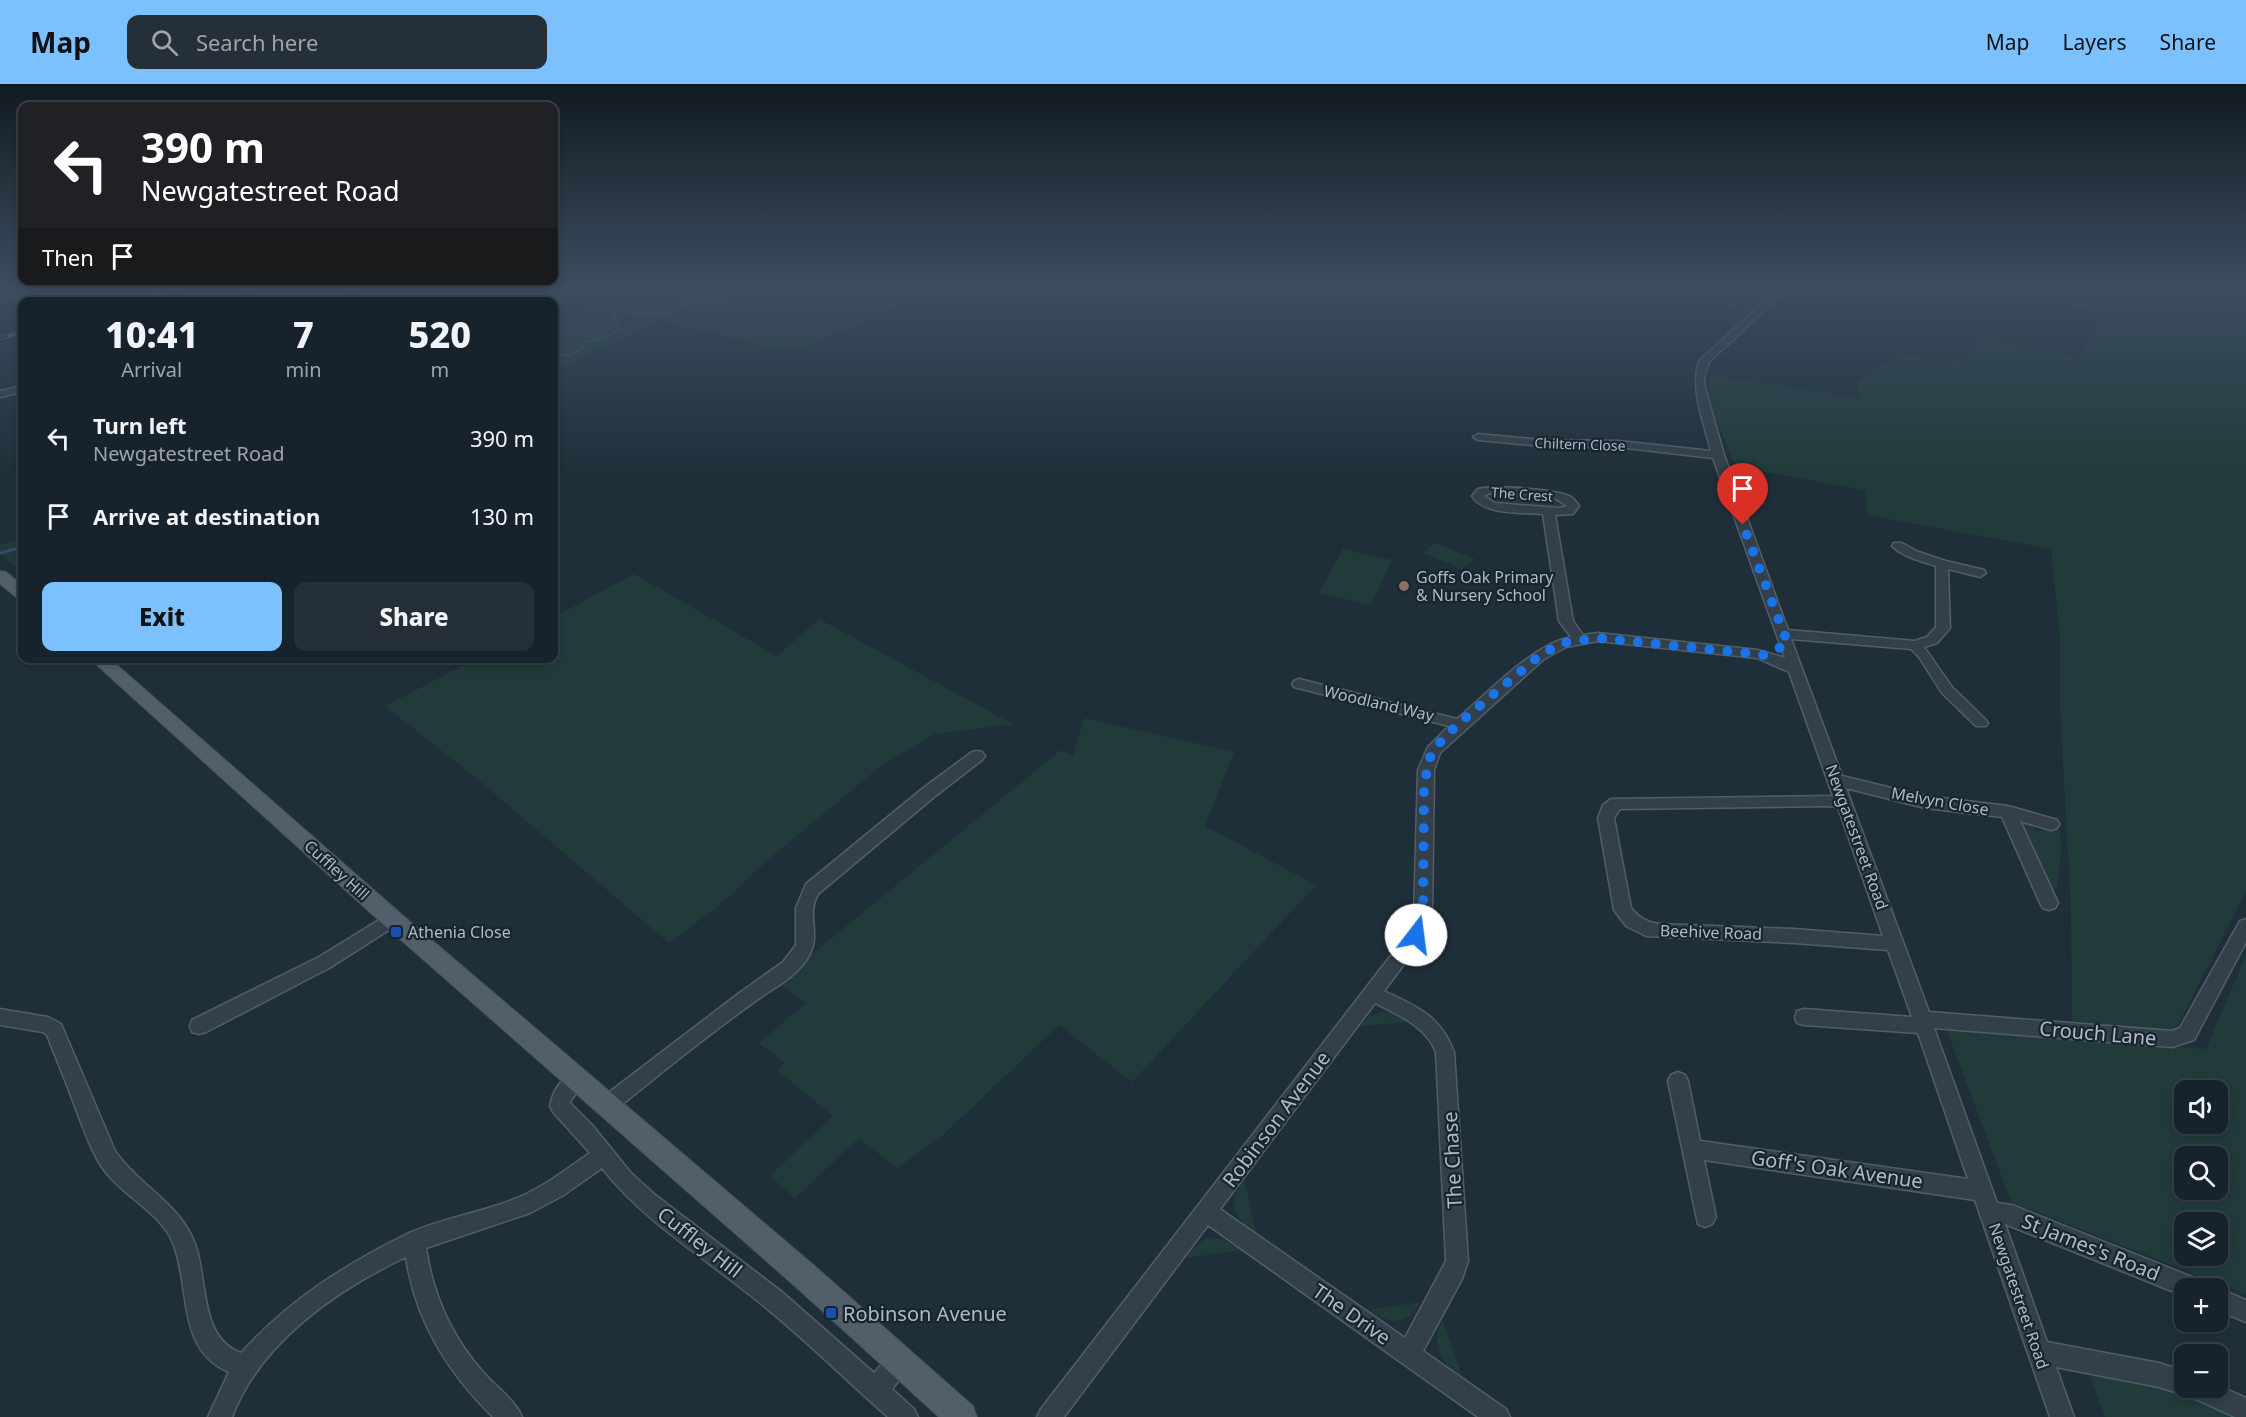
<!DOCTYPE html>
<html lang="en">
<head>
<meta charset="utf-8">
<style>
  body { margin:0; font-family:"Noto Sans",sans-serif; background:#242f38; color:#f1f3f6; height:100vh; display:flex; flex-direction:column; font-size:22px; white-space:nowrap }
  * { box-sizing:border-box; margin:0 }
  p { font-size:20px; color:#9ea4a9 }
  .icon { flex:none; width:33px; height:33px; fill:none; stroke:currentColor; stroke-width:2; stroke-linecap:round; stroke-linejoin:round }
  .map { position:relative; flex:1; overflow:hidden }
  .side { position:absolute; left:18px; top:213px; width:540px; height:366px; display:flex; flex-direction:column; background:#17232c; border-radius:12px; box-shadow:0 3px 9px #0003,0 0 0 2px #364048 }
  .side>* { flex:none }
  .top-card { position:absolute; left:18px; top:18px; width:540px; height:183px; border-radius:12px; box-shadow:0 3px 9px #0003,0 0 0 2px #364048; background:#202124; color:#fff; overflow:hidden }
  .fabs { position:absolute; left:2174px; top:996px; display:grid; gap:12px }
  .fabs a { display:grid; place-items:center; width:54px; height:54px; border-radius:12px; background:#17232c; box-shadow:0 3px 9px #0003,0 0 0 2px #364048; font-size:30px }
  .pin { position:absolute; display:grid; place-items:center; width:51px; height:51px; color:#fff; margin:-62px -26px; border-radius:50% 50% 50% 0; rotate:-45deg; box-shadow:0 0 6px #0007 }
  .pin .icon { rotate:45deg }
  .me { position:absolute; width:66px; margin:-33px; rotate:15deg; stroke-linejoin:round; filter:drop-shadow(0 0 4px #0008) }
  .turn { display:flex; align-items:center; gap:21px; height:126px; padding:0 24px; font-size:27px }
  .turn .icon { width:78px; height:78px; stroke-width:2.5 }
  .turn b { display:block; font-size:42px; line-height:51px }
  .then { display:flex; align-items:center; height:57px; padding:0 24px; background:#0003; gap:12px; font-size:22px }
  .eta { display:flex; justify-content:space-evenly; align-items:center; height:102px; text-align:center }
  .eta b { font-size:36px; font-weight:800; line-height:42px }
  .action { display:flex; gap:12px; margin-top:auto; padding:12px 24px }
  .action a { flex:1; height:69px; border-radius:12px; background:#7bc1fe; color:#111; font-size:24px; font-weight:800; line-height:69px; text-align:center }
  .action a+a { background:#242f38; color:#f1f3f6 }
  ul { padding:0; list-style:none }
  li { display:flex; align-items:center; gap:18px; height:78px; padding:0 24px }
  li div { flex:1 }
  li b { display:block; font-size:22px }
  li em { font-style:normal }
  header { display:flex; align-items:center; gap:36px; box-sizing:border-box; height:84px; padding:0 30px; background:#7bc1fe; color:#111 }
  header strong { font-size:28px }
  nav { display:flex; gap:33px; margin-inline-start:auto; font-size:21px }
  .search { width:420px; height:54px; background:#242f38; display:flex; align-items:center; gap:15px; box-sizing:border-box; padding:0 21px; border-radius:12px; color:#9ea4a9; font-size:22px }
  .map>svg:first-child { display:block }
  .green { fill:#213b3a; fill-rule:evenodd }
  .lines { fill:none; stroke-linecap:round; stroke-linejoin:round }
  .stream-far1 { stroke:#324d63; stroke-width:2 }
  .stream { stroke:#324d63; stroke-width:3 }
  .minor-casing { stroke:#515e68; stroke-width:3 }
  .major-casing { stroke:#404c57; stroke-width:2 }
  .minor { fill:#33404a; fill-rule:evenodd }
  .major { fill:#515f6a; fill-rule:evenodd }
  .rail-casing { stroke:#556571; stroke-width:4 }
  .rail { stroke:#19252e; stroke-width:2; stroke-dasharray:8; stroke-linecap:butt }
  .route { stroke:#1a73e8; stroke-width:10; stroke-dasharray:0 18 }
  .education-dot { fill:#8d6e63; stroke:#19252e; stroke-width:2 }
  .transit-dot { fill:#1a4fb4; stroke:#19252e; stroke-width:2 }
  .labels { text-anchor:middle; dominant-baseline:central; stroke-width:4.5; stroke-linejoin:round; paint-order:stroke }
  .far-street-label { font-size:14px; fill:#aebbc7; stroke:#19252e }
  .poi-label { font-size:16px; fill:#aebbc7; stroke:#19252e; text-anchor:start }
  .street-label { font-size:16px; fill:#aebbc7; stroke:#19252e }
  .near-street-label { font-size:20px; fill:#aebbc7; stroke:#19252e }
  .near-poi-label { font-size:20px; fill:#aebbc7; stroke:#19252e; text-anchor:start }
</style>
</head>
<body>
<header>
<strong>Map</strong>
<div class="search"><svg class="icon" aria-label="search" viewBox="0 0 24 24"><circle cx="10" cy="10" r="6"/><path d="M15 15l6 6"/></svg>Search here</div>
<nav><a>Map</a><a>Layers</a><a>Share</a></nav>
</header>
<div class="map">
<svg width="2246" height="1333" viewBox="0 0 2246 1333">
  <rect width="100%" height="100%" fill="#1f2f3a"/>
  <path class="green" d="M120,203h54l-54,14h-33z
    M216,203h51l-52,14h-53z
    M645,203h297l-149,65 -132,-31 -107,50v-46z
    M1400,203h60l-22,16z
    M1658,203h103l-25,21z
    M2003,203h243v604l-71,140 -103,-10 -1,-113 -11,-201v-70l-9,-88 -184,-34 -2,-25 -129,-23c-10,-25 -31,-66 -26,-92l149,23 -2,-16 42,-28 68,8 13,-26 98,22 28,-44z
    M1492,408l65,7 9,8 -4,2 -69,-5 -10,-6 1,-4z
    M22,455v33l-22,-18v-9z
    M1435,459l40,16 -12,10 -40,-16z
    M1343,465l49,11 -21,45 -52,-12z
    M634,490l143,82 42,-37 194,105 -78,10 -54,32 -111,92 -47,44 -54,41 -194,-166 -90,-71 91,-47 78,-1v-41z
    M1084,634l150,34 -29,74 111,59 -184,197 -73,-57 -118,112 -44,31 -38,-30 -64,60 -25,-22 63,-60 -56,-46 8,-7 -26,-20 47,-40 -28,-21 283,-232 12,6z
    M2016,735l18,5 1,5 6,2v-5l19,4 1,21 -4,37 -7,-2z
    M2246,871v339l-235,-92 -65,-174 260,21zM2184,1006h33v34h-33zM2184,1072h33v34h-33zM2184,1138h33v34h-33z
    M1383,928l13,2 12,8 -48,4 10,-10z
    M1244,1095l12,53c-25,-15 -29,-30 -12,-53z
    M1206,1154l17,1 18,11 -55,8 5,-8z
    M1420,1218c-12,25 -31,22 -51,8z
    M1443,1236l19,56c-22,-13 -32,-34 -19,-56z
    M2089,1288l83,14 74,31h-141z"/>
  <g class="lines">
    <path class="stream-far1" d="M1471,203l6,5
      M554,270l14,2 14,-7v-6l29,-8 7,-5 1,-6 -5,-10 4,-3 39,4 17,-2 9,-8 33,-5 17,-9 -9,-4"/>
    <path class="stream" d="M0,469l22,-6"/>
    <defs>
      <path id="minor" d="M27,203h11l-38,17v-6z
        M343,203h12l-40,15h-15z
        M1780,203h9l-80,75 -5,15 1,11 19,67 64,175 127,11 12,-4 9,-10v-61c-15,-5 -33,-9 -44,-20l2,-3h8l14,8 30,10 38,9 2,3 -6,4 -32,-8 2,59 -13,15 -13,4 28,40 34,33 2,3 -2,3h-10l-34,-33 -23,-36 -8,-8 -120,-10 51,137 83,20 83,10 49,14 2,4 -2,4 -6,2 -31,-9 38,82 -3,5 -6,2 -6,-2 -3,-5 -38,-86 -77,-9 -79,-20 83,224 243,19 8,-3 60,-107 6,-2v23l-52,98 -22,7 -238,-19 63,175 15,2 180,72 8,3 3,8h-19v8l-179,-72 42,118 112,21 25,8v17h33v-3l29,13v19h-11l-46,-21 -2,-3 -3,2 -25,-8 -103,-20 18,50h-24l-75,-217 -271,-40 12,57 -4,7 -7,3 -7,-3 -30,-143 3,-6 7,-3 7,3 3,6 12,60 268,38 -50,-146 -114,-8 -7,-2 -2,-6 2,-6 7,-2 108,8 -24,-67 -94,-7 -148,-7 -20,-10 -12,-16 -16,-92 5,-13 8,-6 222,-3 -44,-124 -32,-14 -159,-17 -32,6 -22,12 -104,94 -6,17 -2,147 -10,23 -38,51c33,16 56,24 70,61l14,209 -6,18 -39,72 83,58 4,8h-32l-270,-192 -144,192h-27l4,-8 368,-477 5,-15 4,-147 10,-23 21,-21 -155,-39 -2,-3 2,-3 5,-2 158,40c30,-25 76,-75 114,-82l-12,-16 -16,-107c-22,-2 -58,2 -71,-18l6,-7c16,-4 76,0 91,7 5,2 7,6 10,10l-6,8 -18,1 18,106 10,14 15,-2 160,17 27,8 -72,-200 -95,-11 -76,-1 -64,-6 -5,-3 5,-3 64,6 76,1 93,10c-7,-29 -21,-60 -12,-90zM1490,409l66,6 11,7 -7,2 -65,-5 -11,-7zM1825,722l13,1 45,129 -89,-7 -134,-5c-13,-2 -21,-6 -29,-16l-17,-90 6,-9zM1375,919c23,12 51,23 61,49l10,209 -41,77 -185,-129z
        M22,302v6l-22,5v-6z
        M977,667l5,1 3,4 -3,4 -48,37 -116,97c-13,23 5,40 -11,65 -14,21 -38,31 -57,46 -47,34 -92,70 -137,107l-7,3 -7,-3 -3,-6 3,-6 139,-106 45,-32 13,-17v-37l10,-24 116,-95 50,-37z
        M392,828l6,2 3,5 -3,5 -67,43 -125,65 -7,2 -7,-2 -2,-6 2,-6 127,-63z
        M0,925l48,8 13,7 54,127c24,35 65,52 80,93 13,35 4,94 46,109 47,-52 103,-88 166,-119 33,-15 71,-21 105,-34 28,-10 53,-30 78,-47l-37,-41 -3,-6c3,-16 12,-29 28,-35l7,3 3,6c-4,9 -16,14 -18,23l22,22 39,48 23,21 128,98 92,81 17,-19 8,-4 8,4 4,8 -4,8 -15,19 22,20 4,8h-30c-41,-36 -80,-75 -123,-110 -54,-45 -119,-83 -163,-139l-40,28 -32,17 -104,35c7,47 25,88 57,124 12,14 32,28 39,45h-29c-45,-44 -78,-97 -87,-160 -70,33 -146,86 -174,160h-24l21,-45c-53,-22 -38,-85 -56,-129 -12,-30 -50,-47 -69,-73 -12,-17 -19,-38 -27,-58 -9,-26 -20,-51 -30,-77l-4,-3 -43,-7z
        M2216,1204h1l29,12v22l-29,-12z"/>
      <path id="major" d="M0,487l6,1 16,13v13l-6,-1 -16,-13z
        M89,574h20l291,255 417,355 156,138 4,11h-38l-142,-129 -413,-363z"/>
    </defs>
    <use href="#minor" class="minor-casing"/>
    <use href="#major" class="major-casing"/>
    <use href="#minor" class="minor"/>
    <use href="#major" class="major"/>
    <defs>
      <path id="rail" d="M130,218l52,-15
        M0,254l22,-6"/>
    </defs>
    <use href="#rail" class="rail-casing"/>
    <use href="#rail" class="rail"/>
  </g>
  <linearGradient id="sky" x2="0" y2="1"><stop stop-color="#111a20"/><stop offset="0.52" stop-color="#3c4d60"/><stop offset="1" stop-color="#3c4d60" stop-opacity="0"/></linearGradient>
  <rect width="2246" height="389" fill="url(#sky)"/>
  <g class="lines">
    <path class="route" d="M1416,851l7,-18 1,-130 5,-28 12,-18 17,-17 81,-68 23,-13 36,-5 166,17 24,-11 -45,-119"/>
  </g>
  <circle class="education-dot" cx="1404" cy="502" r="6"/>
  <g class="transit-dot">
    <rect x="390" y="842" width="12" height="12" rx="3"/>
    <rect x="825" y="1223" width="12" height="12" rx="3"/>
  </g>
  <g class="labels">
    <g class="far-street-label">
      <text transform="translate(1580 360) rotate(2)">Chiltern Close</text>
      <text transform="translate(1522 410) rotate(4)">The Crest</text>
    </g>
    <g class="poi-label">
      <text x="1416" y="493">Goffs Oak Primary<tspan x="1416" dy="18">&amp; Nursery School</tspan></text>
      <text x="408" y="848">Athenia Close</text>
    </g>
    <g class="street-label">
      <text transform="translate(1379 619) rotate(13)">Woodland Way</text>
      <text transform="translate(1940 717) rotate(10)">Melvyn Close</text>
      <text transform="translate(1857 753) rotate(70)">Newgatestreet Road</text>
      <text transform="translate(337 786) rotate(42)">Cuffley Hill</text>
      <text transform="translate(1711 848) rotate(2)">Beehive Road</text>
      <text transform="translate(2019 1212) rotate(71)">Newgatestreet Road</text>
    </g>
    <g class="near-street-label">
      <text transform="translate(2098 949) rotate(5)">Crouch Lane</text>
      <text transform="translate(1276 1035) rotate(-53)">Robinson Avenue</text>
      <text transform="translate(1452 1076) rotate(-93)">The Chase</text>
      <text transform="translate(1837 1085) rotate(8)">Goff's Oak Avenue</text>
      <text transform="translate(700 1158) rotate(38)">Cuffley Hill</text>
      <text transform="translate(2091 1163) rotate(22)">St James's Road</text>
      <text transform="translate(1352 1230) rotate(35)">The Drive</text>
    </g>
    <g class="near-poi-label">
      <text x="843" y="1229">Robinson Avenue</text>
    </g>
  </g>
</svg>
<div class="fabs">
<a><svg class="icon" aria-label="sound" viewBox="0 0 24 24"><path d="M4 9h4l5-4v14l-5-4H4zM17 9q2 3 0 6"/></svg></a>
<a><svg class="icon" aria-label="search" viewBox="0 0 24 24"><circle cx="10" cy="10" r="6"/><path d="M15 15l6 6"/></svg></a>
<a><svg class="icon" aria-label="layers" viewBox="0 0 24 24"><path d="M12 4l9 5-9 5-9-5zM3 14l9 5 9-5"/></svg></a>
<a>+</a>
<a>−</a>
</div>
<div class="pin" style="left:1743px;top:441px;background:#d93025"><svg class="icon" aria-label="arrive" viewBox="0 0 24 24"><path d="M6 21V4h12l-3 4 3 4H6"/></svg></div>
<svg class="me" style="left:1416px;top:851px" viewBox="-20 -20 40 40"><circle r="19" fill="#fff"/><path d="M0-13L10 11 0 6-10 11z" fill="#1a73e8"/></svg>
<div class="top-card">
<div class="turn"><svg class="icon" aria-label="left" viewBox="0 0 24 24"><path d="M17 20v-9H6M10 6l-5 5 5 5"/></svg><div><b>390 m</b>Newgatestreet Road</div></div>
<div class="then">Then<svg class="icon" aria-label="arrive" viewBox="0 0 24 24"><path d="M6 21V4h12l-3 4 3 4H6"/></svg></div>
</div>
<section class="side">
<div class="eta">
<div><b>10:41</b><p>Arrival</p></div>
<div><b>7</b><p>min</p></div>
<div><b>520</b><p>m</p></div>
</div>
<ul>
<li><svg class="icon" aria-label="left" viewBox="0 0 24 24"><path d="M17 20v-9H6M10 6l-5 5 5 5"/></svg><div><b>Turn left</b><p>Newgatestreet Road</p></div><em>390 m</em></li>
<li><svg class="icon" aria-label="arrive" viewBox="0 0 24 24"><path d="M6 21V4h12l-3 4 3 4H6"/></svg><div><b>Arrive at destination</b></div><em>130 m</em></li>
</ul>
<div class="action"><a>Exit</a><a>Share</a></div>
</section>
</div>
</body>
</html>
